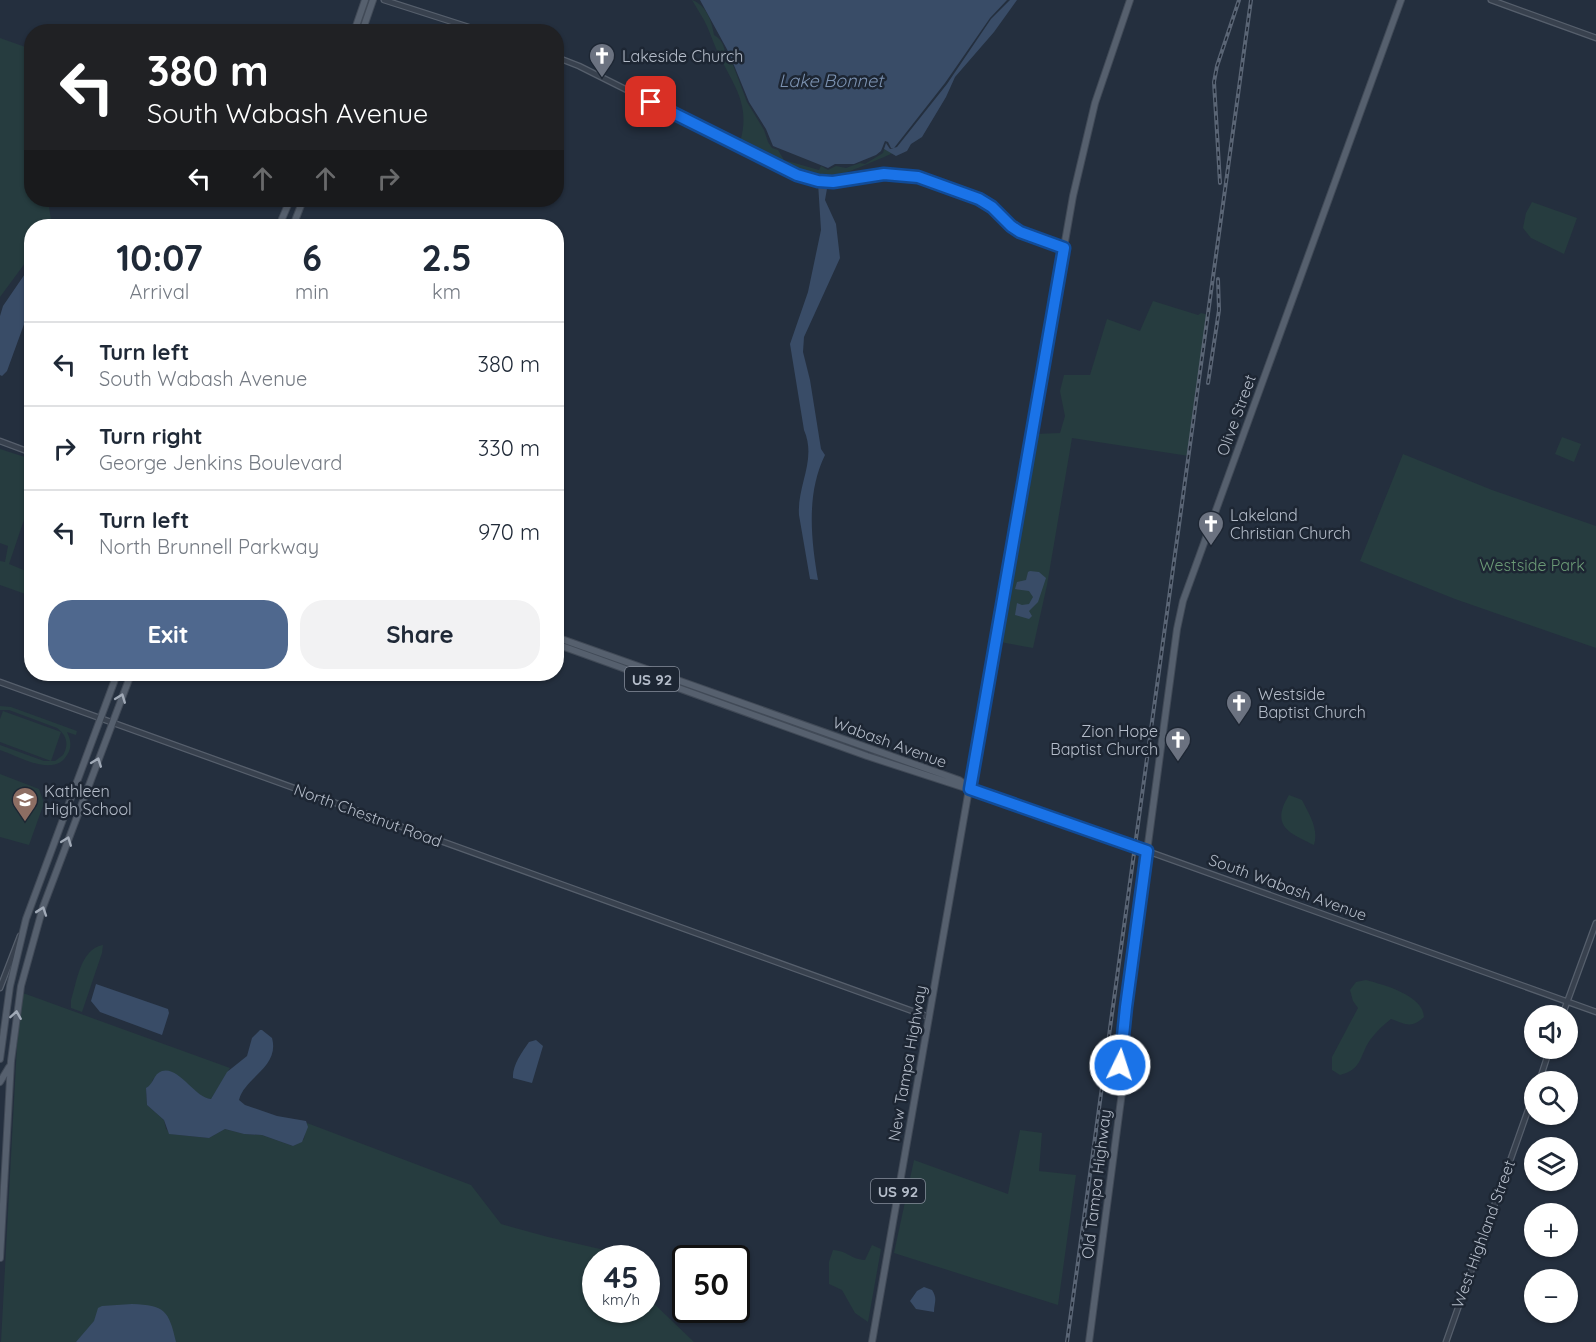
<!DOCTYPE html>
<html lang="en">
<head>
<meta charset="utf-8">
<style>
  body { margin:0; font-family:Quicksand,sans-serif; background:#f2f2f3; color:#1f2937; height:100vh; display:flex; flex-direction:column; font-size:22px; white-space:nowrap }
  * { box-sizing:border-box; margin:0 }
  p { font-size:20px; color:#747a83 }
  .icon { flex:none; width:33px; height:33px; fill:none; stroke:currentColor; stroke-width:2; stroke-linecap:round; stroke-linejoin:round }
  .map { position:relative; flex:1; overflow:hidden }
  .panel { position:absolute; left:24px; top:219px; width:540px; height:462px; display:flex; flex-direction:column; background:#fff; border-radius:24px; box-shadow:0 2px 4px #0004 }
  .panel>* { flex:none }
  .guide { position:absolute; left:24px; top:24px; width:540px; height:183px; border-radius:24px; box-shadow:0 2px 4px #0004; background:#202124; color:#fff; overflow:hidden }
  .tools { position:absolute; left:1524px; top:1005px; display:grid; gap:12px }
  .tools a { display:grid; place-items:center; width:54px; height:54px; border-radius:50%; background:#fff; box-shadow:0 2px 4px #0004; font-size:30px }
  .speed { position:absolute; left:582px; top:1245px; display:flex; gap:12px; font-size:30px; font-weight:700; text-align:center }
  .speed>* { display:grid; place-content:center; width:78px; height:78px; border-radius:50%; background:#fff; box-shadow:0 2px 4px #0004; line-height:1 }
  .speed small { font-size:15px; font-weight:400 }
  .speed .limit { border:3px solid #111; border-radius:9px; background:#fff; color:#111 }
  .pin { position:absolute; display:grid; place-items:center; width:51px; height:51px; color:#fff; margin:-26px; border-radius:12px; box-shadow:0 3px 9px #0006 }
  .me { position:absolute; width:66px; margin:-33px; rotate:4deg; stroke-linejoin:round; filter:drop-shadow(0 0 4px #0008) }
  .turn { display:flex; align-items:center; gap:21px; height:126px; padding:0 24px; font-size:27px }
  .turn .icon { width:78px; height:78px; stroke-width:2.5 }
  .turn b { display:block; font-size:42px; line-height:51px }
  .lanes { display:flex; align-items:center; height:57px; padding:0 24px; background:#0003; justify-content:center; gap:30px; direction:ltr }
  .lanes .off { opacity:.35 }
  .eta { display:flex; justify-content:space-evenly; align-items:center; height:102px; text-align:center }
  .eta b { font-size:36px; font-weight:700; line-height:42px }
  .action { display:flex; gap:12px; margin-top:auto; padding:12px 24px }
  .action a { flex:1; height:69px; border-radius:24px; background:#4f688e; color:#fff; font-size:24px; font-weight:700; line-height:69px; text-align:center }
  .action a+a { background:#f2f2f3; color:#1f2937 }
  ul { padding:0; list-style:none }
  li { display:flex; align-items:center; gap:18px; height:84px; padding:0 24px; border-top:2px solid #e0e1e3 }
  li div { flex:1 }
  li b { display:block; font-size:22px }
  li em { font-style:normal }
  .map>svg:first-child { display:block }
  .green { fill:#263c3f }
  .water { fill:#394c67 }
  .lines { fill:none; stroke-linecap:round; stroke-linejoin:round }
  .minor-casing { stroke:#565f6c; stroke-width:7 }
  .major-casing { stroke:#414a57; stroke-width:8 }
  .minor { stroke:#38414e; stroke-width:4.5 }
  .major { stroke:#56606e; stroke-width:6 }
  .rail-casing { stroke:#5a6575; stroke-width:4 }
  .rail { stroke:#1d2633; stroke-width:1.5; stroke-dasharray:4.5; stroke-linecap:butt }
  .oneway { stroke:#a1aab7 }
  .route-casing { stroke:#114b97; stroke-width:15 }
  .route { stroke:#1a73e8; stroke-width:10 }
  .labels { text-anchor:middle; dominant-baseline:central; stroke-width:5; stroke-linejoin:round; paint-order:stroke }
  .shield { fill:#1d2633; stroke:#878f9c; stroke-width:1.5 }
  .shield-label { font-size:15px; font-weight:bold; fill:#b4bcc9 }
  .poi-label { font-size:16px; fill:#b4bcc9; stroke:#1d2633; text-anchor:start }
  .street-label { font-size:16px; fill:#b4bcc9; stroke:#1d2633 }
  .park-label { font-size:16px; fill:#6b9a76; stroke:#1d2633 }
  .water-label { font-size:18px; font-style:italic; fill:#7c92b1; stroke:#1d2633 }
</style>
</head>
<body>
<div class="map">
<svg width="1596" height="1342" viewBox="0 0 1596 1342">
  <rect width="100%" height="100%" fill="#242f3e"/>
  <path class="green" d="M692,0c14,5 20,21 22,35 9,5 11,13 12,24l7,6 14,37 17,28 4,12 4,6 6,2 6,10 35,10 2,-4 7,4 8,-4 10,2 14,-5 5,1 18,-11 1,-4 9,4c-11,5 -57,25 -66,25 -27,-1 -63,-25 -87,-36 11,-37 -6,-56 -21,-87 -6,-12 -9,-24 -15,-35 -4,-7 -8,-13 -12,-20z
    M0,38l31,11 1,151h10l7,7 3,19h-20l-1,29 -31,42z
    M1532,202l45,16 -13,36 -33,-16 -8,-10 3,-15z
    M1153,301l45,14 3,-2 8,2 -20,141 -117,-18 -25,147 -14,63 -33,-6 16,-105 19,-103 25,-1 5,-17 -5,-25 4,-16h26l17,-56 33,12z
    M1562,437l19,7 -7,18 -19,-8z
    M0,449l31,10v40l-22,65 22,9v23l-31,-11v-24l5,1 3,-16 -8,-3z
    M1403,454l89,36 104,36v122l-141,-49 -95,-38z
    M0,706l11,1 66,24 -1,4 -9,-3c4,8 5,16 0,23 -13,23 -49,1 -67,-5v-5l44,16h11l8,-6c6,-10 4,-20 -6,-27l-48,-18h-9z
    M3,711l58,21 -10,29 -51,-19v-23z
    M0,774l39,15 5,14 -15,42 -29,-8z
    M1289,795l13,5c7,14 17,29 12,45 -25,-12 -44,-19 -25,-50z
    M103,945l-1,8 -20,59 -11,-4v-8c6,-18 9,-51 32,-55z
    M1366,980c18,5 57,15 58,37 -13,12 -18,7 -33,2 -8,6 -15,13 -21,21 -11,16 -7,29 -30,35l-8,-5v-13l26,-49 -5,-7 -3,-11 6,-8z
    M23,993l207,75 -19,31 -7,-1 -33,-26 -18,7 -2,6 -5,3 1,17 17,15 2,9 5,5 38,4 16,-9 19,5 18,1 31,11 11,-7 3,-16 164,62 30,39 47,13 65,15 5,6h-22v52h50l1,-13 47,45h-693l17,-315z
    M1020,1130l22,3 -3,38 37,4 -18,130 -164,-52 20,-93 94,34z
    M872,1245l9,4 -13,73 -13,-9 -13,-23 -13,-6v-22l4,-12c15,1 17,9 32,10z"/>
  <path class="water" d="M700,0h307l-17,18 -45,65 -51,65h-3l-3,-6 -3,-1 -4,10 -5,4 -22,9h-19l-7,4 -55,-22 -7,-17 -17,-27 -20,-49z
    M1010,0h7l-23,32 -39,45 -9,20 -24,40 -11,7 -4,7 -11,5 -12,-7 2,-6 4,6 7,-2 50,-63 44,-65z
    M818,183h10l-3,17 11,24 4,34 -36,79 -1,15 7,28 11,69 4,6c-19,39 -14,84 -7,125l-8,-1 -11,-64c-2,-30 18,-55 5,-85l-14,-86 18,-52 13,-62z
    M31,265v40l-24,66 -5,5 -2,-1v-59l3,-10z
    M1030,571l9,1 7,6 -8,24 -9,9 3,5 -3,3 -14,-4 2,-12 5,2 7,-1 4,-7 -4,-6 -14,-2 2,-7 9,-2 2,-8z
    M96,984l72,25 1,4 -7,22 -62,-23 -9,-11z
    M260,1030h2l10,8c8,29 -27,39 -33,62l6,5 32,11 29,5 2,6 -6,15 -9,4 -31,-11 -18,-1 -19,-5 -16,9 -40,-4 -5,-14 -17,-15 -1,-17c8,-4 7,-14 16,-17 17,-5 33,27 49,28l16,-27 20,-16 5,-18z
    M536,1040l7,6 -11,37 -19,-5c-1,-12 9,-26 16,-36z
    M924,1287l8,3c6,9 2,13 2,22l-18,-3 -6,-8 7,-10z
    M132,1304c33,1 37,7 44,38h-100l18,-21 4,-13 4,-2z"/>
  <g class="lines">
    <defs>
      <path id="minor" d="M384,0l100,32
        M1491,0l105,38
        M556,57l23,9 218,109 21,6 15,1 51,-8 34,3 61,22 12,8 20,19 9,6 44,16
        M0,441l32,12
        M0,682l929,335
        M1147,851l449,161
        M0,988l20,-52
        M1562,1016l34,-93
        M1539,1082l11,-34
        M1446,1342l88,-249"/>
      <path id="major" d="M354,32l11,-32
        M362,32l11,-32
        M279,226l11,-26
        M293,226l10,-26
        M556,637l403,143 8,6
        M556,644l311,112 160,52 120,43
        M0,1059l10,-73 16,-67 91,-245
        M0,1082l9,-15
        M0,1258l11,-197 10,-75 22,-79 88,-233
        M872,1342l201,-1146 22,-93 35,-103
        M1089,1342l33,-250 -2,-37 6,-48 51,-378 6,-28 218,-601"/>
    </defs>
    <use href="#minor" class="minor-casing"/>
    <use href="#major" class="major-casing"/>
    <use href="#minor" class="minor"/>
    <use href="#major" class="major"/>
    <defs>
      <path id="rail" d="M1220,183l-6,-101 3,-16 22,-66
        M1208,383l11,-73 -1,-31
        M1067,1342l184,-1342"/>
    </defs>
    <use href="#rail" class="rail-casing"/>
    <use href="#rail" class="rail"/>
  </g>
  <defs><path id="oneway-chevron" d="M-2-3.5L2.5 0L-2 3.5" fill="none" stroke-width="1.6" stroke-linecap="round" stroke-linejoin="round" transform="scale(1.5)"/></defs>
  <g class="oneway">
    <use href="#oneway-chevron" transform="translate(121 698) rotate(-69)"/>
    <use href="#oneway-chevron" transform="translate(97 762) rotate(-69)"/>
    <use href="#oneway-chevron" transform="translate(67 841) rotate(-69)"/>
    <use href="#oneway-chevron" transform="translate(42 911) rotate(-71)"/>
    <use href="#oneway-chevron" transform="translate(16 1015) rotate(-81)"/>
  </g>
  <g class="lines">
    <defs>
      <path id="route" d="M651,102l146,73 21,6 15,1 51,-8 34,3 61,22 13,8 19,19 9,6 44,16 -94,541 177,62 -21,156 -6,58"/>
    </defs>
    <use href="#route" class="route-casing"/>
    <use href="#route" class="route"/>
  </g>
  <defs>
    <symbol id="church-pin" viewBox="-11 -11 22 30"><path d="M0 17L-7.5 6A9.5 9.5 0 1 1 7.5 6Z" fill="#6b7280" stroke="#1d2633"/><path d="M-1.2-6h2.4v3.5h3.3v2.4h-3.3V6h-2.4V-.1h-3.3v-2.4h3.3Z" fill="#fff"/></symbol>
    <symbol id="school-pin" viewBox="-11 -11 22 30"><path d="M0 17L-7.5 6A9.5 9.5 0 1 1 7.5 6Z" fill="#8d6e63" stroke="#1d2633"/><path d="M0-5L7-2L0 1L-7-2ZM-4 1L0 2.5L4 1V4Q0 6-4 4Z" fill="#fff"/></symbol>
  </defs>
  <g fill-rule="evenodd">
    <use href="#church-pin" x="587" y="41" width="30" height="40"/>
    <use href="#church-pin" x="1196" y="509" width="30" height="40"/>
    <use href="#church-pin" x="1224" y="688" width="30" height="40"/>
    <use href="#church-pin" x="1163" y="725" width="30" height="40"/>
    <use href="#school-pin" x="10" y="785" width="30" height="40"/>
  </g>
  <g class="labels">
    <g class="shield">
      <rect x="625" y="667" width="54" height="24" rx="4.5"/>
      <rect x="871" y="1179" width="54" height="24" rx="4.5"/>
    </g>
    <g class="shield-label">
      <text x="652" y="679">US 92</text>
      <text x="898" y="1191">US 92</text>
    </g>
    <g class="poi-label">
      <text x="622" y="56">Lakeside Church</text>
      <text x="1230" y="515">Lakeland<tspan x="1230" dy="18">Christian Church</tspan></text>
      <text x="1258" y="694">Westside<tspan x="1258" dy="18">Baptist Church</tspan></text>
      <text x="1158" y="731" text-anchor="end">Zion Hope<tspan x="1158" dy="18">Baptist Church</tspan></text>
      <text x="44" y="791">Kathleen<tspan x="44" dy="18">High School</tspan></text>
    </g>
    <g class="street-label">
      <text transform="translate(1236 415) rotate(-70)">Olive Street</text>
      <text transform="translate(890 742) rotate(20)">Wabash Avenue</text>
      <text transform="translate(368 815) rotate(20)">North Chestnut Road</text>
      <text transform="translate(1288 887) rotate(20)">South Wabash Avenue</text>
      <text transform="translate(907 1063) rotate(-80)">New Tampa Highway</text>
      <text transform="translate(1096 1184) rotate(-83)">Old Tampa Highway</text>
      <text transform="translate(1483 1234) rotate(-70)">West Highland Street</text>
    </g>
    <g class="park-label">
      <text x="1532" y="565">Westside Park</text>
    </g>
    <g class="water-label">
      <text x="831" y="80">Lake Bonnet</text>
    </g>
  </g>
</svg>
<div class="tools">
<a><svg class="icon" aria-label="sound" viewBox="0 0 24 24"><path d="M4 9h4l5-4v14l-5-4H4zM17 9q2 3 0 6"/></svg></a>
<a><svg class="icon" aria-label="search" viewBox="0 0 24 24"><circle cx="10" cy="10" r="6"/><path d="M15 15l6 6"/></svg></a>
<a><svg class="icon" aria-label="layers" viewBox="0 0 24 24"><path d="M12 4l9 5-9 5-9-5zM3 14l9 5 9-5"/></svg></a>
<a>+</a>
<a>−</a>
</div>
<div class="speed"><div>45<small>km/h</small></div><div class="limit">50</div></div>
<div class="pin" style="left:651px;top:102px;background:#d93025"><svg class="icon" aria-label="arrive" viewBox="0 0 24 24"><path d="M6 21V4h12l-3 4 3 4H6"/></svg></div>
<svg class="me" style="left:1120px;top:1065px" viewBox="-20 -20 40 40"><circle r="17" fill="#1a73e8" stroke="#fff" stroke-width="3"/><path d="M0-11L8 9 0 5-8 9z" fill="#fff"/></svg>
<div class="guide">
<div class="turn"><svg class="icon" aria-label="left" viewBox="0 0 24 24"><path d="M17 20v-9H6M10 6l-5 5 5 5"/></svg><div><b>380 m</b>South Wabash Avenue</div></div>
<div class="lanes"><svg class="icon" aria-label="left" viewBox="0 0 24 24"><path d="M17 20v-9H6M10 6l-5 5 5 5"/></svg><svg class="icon off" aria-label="ahead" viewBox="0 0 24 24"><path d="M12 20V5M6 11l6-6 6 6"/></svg><svg class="icon off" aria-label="ahead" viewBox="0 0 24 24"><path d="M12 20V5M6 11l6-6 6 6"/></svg><svg class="icon off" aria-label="right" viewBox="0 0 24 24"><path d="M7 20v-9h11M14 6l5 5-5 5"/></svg></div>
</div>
<section class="panel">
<div class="eta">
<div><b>10:07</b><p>Arrival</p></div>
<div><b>6</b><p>min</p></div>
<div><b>2.5</b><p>km</p></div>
</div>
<ul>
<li><svg class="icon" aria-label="left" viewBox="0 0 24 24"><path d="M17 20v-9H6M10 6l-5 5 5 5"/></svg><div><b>Turn left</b><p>South Wabash Avenue</p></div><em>380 m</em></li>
<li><svg class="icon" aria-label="right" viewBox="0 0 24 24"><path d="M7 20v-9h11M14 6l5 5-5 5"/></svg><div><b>Turn right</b><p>George Jenkins Boulevard</p></div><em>330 m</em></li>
<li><svg class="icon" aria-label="left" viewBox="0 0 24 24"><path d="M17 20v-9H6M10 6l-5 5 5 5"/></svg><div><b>Turn left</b><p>North Brunnell Parkway</p></div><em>970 m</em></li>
</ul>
<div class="action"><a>Exit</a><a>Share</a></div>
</section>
</div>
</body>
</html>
